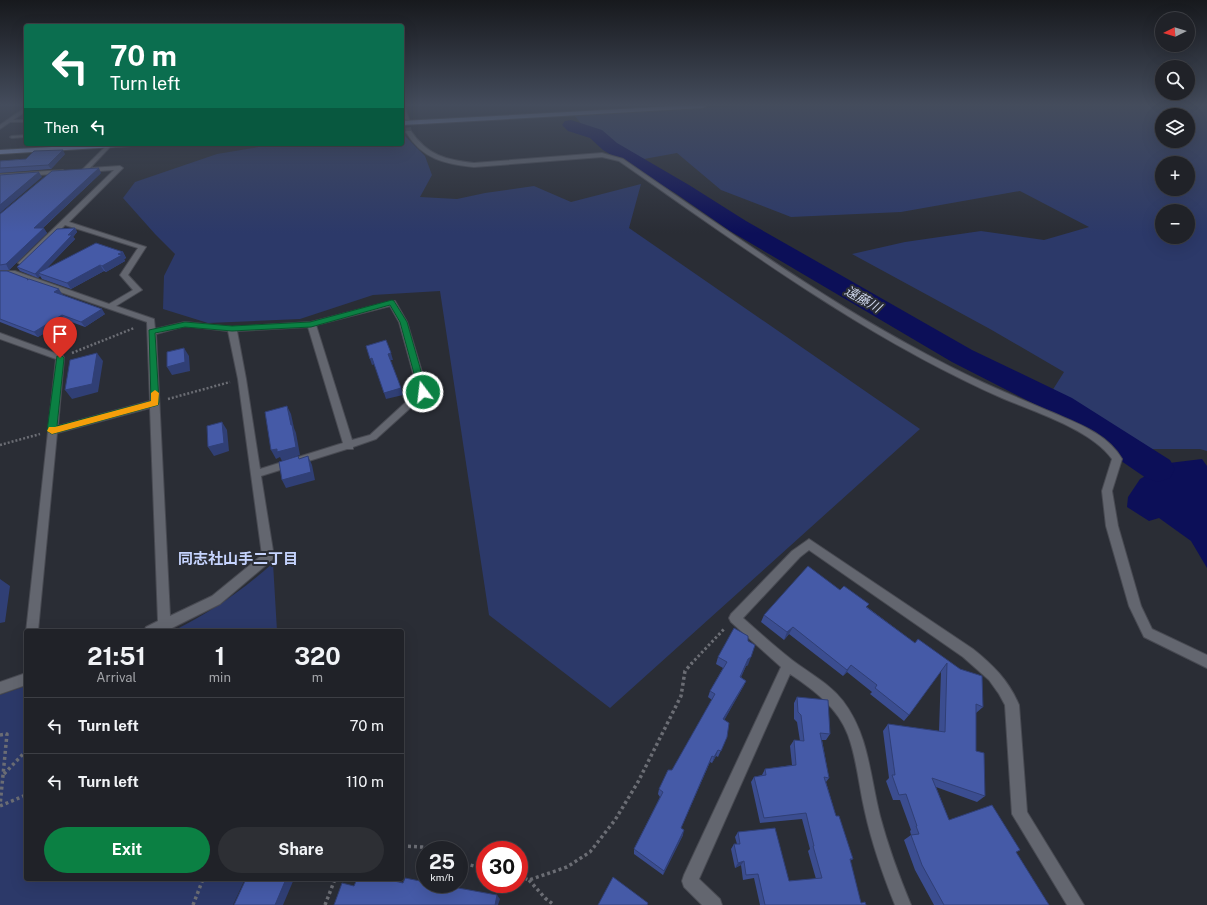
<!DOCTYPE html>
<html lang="en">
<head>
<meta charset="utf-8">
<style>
  body { margin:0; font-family:"Public Sans","Noto Sans JP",sans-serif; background:#2d2f34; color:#f1f3f6; height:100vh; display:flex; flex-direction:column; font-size:15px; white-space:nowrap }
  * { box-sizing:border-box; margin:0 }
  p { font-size:13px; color:#a2a4a8 }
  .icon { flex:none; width:22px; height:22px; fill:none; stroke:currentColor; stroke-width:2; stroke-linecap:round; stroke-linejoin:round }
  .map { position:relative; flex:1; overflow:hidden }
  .details { position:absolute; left:24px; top:629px; width:380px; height:252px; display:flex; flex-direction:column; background:#202228; border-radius:4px; box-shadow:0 4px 16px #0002,0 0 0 1px #3d3f45 }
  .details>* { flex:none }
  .banner { position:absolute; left:24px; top:24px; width:380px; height:122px; border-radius:4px; box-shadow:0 4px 16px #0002,0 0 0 1px #3d3f45; background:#0b6e4f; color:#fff; overflow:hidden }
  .needle { width:26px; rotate:265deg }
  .fabs { position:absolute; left:1155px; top:12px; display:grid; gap:8px }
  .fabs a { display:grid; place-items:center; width:40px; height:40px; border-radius:50%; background:#202228; box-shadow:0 4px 16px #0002,0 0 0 1px #3d3f45; font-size:20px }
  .speed { position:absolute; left:416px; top:841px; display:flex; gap:8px; font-size:20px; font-weight:700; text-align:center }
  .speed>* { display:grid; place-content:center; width:52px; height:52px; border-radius:50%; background:#202228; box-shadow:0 4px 16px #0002,0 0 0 1px #3d3f45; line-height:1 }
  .speed small { font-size:10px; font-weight:400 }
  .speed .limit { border:6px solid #d22; background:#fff; color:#111 }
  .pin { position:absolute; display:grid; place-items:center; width:34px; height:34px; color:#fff; margin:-41px -17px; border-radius:50% 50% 50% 0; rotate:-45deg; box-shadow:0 0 4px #0007 }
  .pin .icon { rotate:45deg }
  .me { position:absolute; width:44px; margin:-22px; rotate:345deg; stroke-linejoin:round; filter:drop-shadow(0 0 3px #0008) }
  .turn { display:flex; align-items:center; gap:14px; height:84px; padding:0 20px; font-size:18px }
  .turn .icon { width:52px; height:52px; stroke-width:2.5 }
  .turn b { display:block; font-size:28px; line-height:34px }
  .then { display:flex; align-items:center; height:38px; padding:0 20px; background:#0003; gap:8px; font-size:15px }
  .eta { display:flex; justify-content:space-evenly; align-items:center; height:68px; text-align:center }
  .eta b { font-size:24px; font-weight:700; line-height:28px }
  .cta { display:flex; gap:8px; margin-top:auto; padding:8px 20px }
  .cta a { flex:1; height:46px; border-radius:24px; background:#0b8043; color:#fff; font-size:16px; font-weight:700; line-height:46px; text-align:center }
  .cta a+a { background:#2d2f34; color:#f1f3f6 }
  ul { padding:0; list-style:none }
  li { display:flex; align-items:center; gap:12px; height:56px; padding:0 20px; border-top:1px solid #3d3f45 }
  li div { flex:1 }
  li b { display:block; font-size:15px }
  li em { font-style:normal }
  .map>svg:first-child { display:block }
  .green { fill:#2c3969; fill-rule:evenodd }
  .water { fill:#0c0f58 }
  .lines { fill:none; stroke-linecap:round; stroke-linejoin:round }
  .river { fill:#0c0f58; fill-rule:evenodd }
  .street-tunnel { stroke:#43464e; stroke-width:5.5; stroke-dasharray:5.5 3; stroke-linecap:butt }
  .lane-casing { stroke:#484a52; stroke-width:2 }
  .street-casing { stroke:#484a52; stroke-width:2 }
  .secondary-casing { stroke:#484a52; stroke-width:2 }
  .primary-casing { stroke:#484a52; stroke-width:2 }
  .path-far2 { stroke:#6b6d74; stroke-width:2.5; stroke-dasharray:2 2; stroke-linecap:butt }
  .path-far1 { stroke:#6b6d74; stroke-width:3; stroke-dasharray:2.5 2.5; stroke-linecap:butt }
  .path { stroke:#6b6d74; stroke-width:3.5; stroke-dasharray:3 3; stroke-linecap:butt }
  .lane { fill:#63666f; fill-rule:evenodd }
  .street { fill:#63666f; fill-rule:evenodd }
  .secondary { fill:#63666f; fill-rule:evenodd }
  .primary { fill:#7988b4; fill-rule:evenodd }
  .wall { fill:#3b4d90 }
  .shaded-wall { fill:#303f75 }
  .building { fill:#455aa7; stroke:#303f75 }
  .route { fill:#0b8043; stroke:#07532c }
  .slow { fill:#f59e0b }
  .labels { text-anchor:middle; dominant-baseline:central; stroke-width:4; stroke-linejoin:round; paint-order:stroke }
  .far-water-label { font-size:13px; font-style:italic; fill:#d0d8ed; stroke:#2a2d35 }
  .neighbourhood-label { font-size:15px; font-weight:bold; fill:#c6d4fe; stroke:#2a2d35 }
</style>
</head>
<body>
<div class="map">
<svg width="1207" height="905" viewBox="0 0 1207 905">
  <rect width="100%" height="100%" fill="#2a2d35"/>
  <path class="green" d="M735,106h472v345l-7,-2h-59l-89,-58 12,-19 -74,-43 -138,-75 53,-12 76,-11 63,9 45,-13 -69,-36 -119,21 -110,5 -70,-27 -44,-37 -33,6 -51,-20 -18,-23zM1162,115h26v26h-26zM1162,163h26v26h-26zM1162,211h26v26h-26z
    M402,133l23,23 7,19 -12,22 37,2 28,-6 49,-7 37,16 70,-18 -12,44 291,201 -310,279 -121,-93 -49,-324 -67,4 -73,24 -92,4 -45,-14 1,-33 11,-22 -20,-20 -32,-36 12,-16 82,-28 60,-10h125z
    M273,563l4,68h-104c37,-18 70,-41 100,-68z
    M26,686v193h219l-12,26h-233v-210z"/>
  <path class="water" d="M1202,459l5,7v102l-16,-27 -32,-23 -10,3 -22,-14 1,-10 12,-18 29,-16z"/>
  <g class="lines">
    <path class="river" d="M571,120l31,10 15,13 72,42 57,36 226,129 100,48 98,62 5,9 -5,9 -12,4 -12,-4 -96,-66 -98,-50 -222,-131 -55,-38 -72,-43 -13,-12 -22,-7 -6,-6 3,-4z"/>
    <path class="street-tunnel" d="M407,119l2,13"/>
    <defs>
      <path id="lane" d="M8,120h18v2h-20v-1z
        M26,135v2l-14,1 -2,-1 2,-1z"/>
      <path id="street" d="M402,106h3l4,14 -5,-1 -2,-6z
        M407,131h4c16,24 35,29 63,32l128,-10 21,6c117,80 232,164 361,224 22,10 44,19 67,29 25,11 56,21 71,47l-10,32 6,35 23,80 11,23 55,26v13l-63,-31 -15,-31 -23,-80 -4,-35 10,-32c-20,-29 -77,-47 -110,-61 -138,-61 -259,-151 -383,-237l-17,-4 -128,10c-29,-3 -52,-8 -68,-35z
        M108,144l3,2 -1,1 -20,21 30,-2 3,2 -54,54 77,25 -18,28 14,15 -26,16 38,13 1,10 30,-7 47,5 79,-5 81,-21h3l12,21 21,70 -52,47 -23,8v2h-6l-86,27 13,81 -2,3 -52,44 -54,27h-22l2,-4 12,-6 -8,-213 -93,25 -19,198 -12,1 30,-273 -56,-20v-6l63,23 1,2 -6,68 92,-25 -3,-79 -136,-47h-11v-4h15l94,33 24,-14 -13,-15 18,-27 -73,-23 -40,40h-3l-4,-2 96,-93 -29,2 -3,-2zM390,306l9,16 19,69 -48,44 -18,5 -36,-115zM185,326l43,5 10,48 24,176 -50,41 -42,20 -14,-282zM308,327l35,116 -83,26 -14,-90 -9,-48z
        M63,170l3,2 -1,1 -65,5v-4z
        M809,539l164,110c20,16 36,32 46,56l8,107 57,93h-17l-55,-91 -7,-109 -6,-11 -10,-14 -26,-23 -154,-107 -9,7 -57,61c16,14 32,29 49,42 17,13 37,23 51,41 26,34 27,76 37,115 8,30 19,60 31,89h-16c-12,-30 -23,-61 -30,-93 -6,-25 -8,-53 -17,-77 -10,-27 -34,-45 -58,-61l-91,205 21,20 2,6h-20l-18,-18 -2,-6 2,-6 97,-208 -50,-45 -2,-4 2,-4 61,-63z
        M26,673v12l-26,9v-12z"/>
      <path id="secondary" d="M26,107v4l-26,18v-4z"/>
      <path id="primary" d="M678,106h28l-3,2 -301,17v-4z
        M104,144h31l-3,2 -132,8v-4z"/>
    </defs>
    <use href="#lane" class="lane-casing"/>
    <use href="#street" class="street-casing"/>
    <use href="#secondary" class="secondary-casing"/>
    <use href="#primary" class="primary-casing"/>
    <path class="path-far2" d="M72,353l62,-25
      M168,399l62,-17
      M0,445l40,-11"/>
    <path class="path-far1" d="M691,664l34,-36"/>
    <path class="path" d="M0,735l7,-1 -7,72
      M4,774l22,-23
      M0,806l26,-11
      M402,846l20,1 8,3
      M459,862l26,7
      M519,876l10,4 38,-13 23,-15 25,-32 23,-38 43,-86 4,-25 7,-8
      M529,880l16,18 9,7
      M193,905l10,-26
      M325,905l10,-26"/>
    <use href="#lane" class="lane"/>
    <use href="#street" class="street"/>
    <use href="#secondary" class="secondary"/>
    <use href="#primary" class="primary"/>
  </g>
  <path class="wall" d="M65,154l-14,15 -51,4v-12l26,-2z
    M101,173l-58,55 4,5 -38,37h-9v-56z
    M75,228l2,4 -4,5 2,2 -28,29 76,-16 3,6 -2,1 1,2 -19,11 -2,-1 -33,18 -29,-10 -2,-3 -2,2 -18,-7 -3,-4z
    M0,271l29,8 76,35 -20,13 -19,-7 -28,17 -38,-15z
    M840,590l27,17 48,36 45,26 23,38 -7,6v38l9,45 -8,6 -41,-15 13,33 67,32 33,53h-115l-19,-35 -11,-30 7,-5 -1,-4 1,-1 -11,-30h-7l-7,-19 3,-3 -6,-47 5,-7 51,7 2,-60 -32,44 -5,6 -34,-27 2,-2 -25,-20 -4,4 -54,-42 -5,6 -23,-18 3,-7z
    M748,641v24l-2,1 -5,11 5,4 -3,6 -19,33 3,17 -9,20 -2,-1 -4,7 -2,-1 -29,66 2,7 -20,40 -29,-21v-5l26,-52 -2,-3 1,-5 13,-19 40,-70 -4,-3 2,-6 13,-23 -7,-4 2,-7z
    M797,697l33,37 -4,6h-4l7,38 -3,4 10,34 17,43 -3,2 11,42 5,2h-106l-6,-27 -11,2 -2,-15 -6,3 -4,-19 3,-5h3l-2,-7 3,-5 51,49 27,-2 -8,-28 2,-2 -8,-30 -42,4 -9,-41 3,-5 8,-2 3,-6 27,-4 -2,-19 4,-6 6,1 -3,-19 -3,-3v-16z"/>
  <path class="shaded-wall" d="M63,150l2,4 -14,15 -3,-4z
    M99,168l2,5 -64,60 -3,-5z
    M39,172l3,5 -42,36v-8z
    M44,228l3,5 -38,37 -3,-6z
    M75,228l2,4 -4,5 2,2 -34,35 -3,-1 2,3 -2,2 -3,-4z
    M123,252l3,6 -2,1 1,2 -19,11 -4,-6z
    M100,265l4,6 -33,18 -4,-6z
    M59,289l3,5 -4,3 -4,-5z
    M102,309l3,5 -20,13 -4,-5z
    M62,315l4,5 -28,17 -4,-5z
    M184,348l5,8 1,15 -18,4 -5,-8z
    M97,353l6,8 -5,31 -26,7 -7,-9z
    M391,353l2,7h-3l-2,-6z
    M372,358l3,6 -3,1 -2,-6z
    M401,388l2,7 -17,4 -2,-6z
    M287,406l4,8 3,14 2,5 4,22 -18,6 -2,-4 -4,2 -5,-9 20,-25z
    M222,422l5,8 2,21 -15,5 -6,-9z
    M308,456l4,9 3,15 -29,8 -4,-8z
    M0,579l10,7 -5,36 -5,1z
    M793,627l-4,7 -5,6 3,-8z
    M751,657l-3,8 -2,1 -8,18 10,-25z
    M851,665l-4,7 -4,4 4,-6z
    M746,681l-3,6 -22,39 2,-7z
    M718,750l-2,6 -4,7 2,-6z
    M712,756l-2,6 -31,71 2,-5z
    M684,830l-1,5 -20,40 1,-4z
    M744,861l-3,4 -6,3 3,-5z
    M286,879h8l-11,26h-8z
    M497,895l3,4 -2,6h-3z"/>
  <path class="building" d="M63,150l-15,15 -48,3v-7l26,-2 8,-8z
    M99,168l-65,60h10l-38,36 -6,1v-51l52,-43z
    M39,172l-39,33v-30z
    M75,228l-7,7h4l-37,39 -18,-7 40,-38z
    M96,243l27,9 -5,2 4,1 -20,11 -2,-1 -33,18 -29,-10z
    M0,271h7l21,8 -1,1 2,-1 30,10 -5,3 48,17 -21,13 -19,-7 -28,17 -34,-13z
    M386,340l5,13 -3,1 13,34 -17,5 -12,-35 -2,1 -4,-13z
    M184,348l1,14 -18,5v-15z
    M97,353l-5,31 -27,6 5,-30z
    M287,406l4,19h1l4,22 -19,5v-3l-6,1 -6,-38z
    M222,422l2,21 -16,4 -1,-21z
    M298,456l1,3 9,-3 3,16 -29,8 -3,-18z
    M808,566l32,24 4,-4 25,18 -3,3 49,36 3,-4 42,30 22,7 1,31 -7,-3v47l8,2 1,43 -53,-18 17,42 43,-15 28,45 -4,2 33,53h-105l-22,-40 -11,-30 8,-1 -3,-8h1l-11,-32 -7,1 -7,-20h3l-7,-51 57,8 2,-69 -38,52 -34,-27 2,-3 -26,-20 -4,5 -54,-43 -6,5 -23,-17z
    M734,628l14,8v5l7,4 -4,12 -3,2 -8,18 6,4 -23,38 6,4 -2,14 -6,14 -3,-1 -4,7 -2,-1 -31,72 3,2 -20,41 -30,-22 29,-57 -4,-3 9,-19h4l43,-76 -5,-3 17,-29 -9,-5z
    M797,697l31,3 2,34 -10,-1 9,45 -5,-1 12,39h3l14,43h-3l11,44 4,-1 1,3h-101l-7,-31 -12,1 -2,-14 -6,2 -4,-19h6l-2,-12 37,-4 14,53 33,-3 -9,-32h1l-8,-33 -42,5 -10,-41 12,-2 -1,-6 31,-4 -2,-25 10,1 -3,-26 -3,-3z
    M613,877l35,26 -1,2h-49z
    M405,878l20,4v2h11l61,11 -2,10h-161l8,-22 12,3 3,-7h28l18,4z
    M246,879h40l-11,26h-41z"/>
  <linearGradient id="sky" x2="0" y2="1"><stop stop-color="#17191d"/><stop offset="0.45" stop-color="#444c5c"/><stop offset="1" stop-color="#444c5c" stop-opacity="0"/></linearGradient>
  <rect width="1207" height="233" fill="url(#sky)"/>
  <path class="route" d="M392,300l2,1 13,21 20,70 -1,2 -3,1 -4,-3 -19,-70 -10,-17 -79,22 -79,4 -47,-4 -30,6 4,69 -1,3 -106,29 -5,-3 10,-75h5l2,2 -7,68 94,-25 -2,-71 36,-8 47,4 78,-4z"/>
  <path class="slow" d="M155,390l4,3 -1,12 -106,29 -5,-3 2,-4h6l96,-26v-8z"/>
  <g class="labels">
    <g class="far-water-label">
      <text transform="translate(863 299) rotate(30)">遠藤川</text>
    </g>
    <g class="neighbourhood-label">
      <text x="238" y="558">同志社山手二丁目</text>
    </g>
  </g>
</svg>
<div class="fabs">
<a><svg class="needle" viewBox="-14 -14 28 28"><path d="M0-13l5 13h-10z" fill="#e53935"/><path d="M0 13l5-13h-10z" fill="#a2a4a8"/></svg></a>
<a><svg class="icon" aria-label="search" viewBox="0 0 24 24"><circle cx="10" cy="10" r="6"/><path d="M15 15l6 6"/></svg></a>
<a><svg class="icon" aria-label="layers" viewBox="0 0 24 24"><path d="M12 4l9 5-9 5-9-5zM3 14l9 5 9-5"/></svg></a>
<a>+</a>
<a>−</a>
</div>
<div class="speed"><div>25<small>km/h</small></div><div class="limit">30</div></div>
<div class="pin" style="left:60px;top:358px;background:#d93025"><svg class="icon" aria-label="arrive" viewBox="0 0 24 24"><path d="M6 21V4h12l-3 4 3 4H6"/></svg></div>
<svg class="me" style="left:423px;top:392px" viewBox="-20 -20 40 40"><circle r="17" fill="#0b8043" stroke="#fff" stroke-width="3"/><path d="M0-11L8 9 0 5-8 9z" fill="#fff"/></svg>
<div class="banner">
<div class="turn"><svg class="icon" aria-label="left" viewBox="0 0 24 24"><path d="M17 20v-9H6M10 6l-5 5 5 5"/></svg><div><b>70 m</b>Turn left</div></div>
<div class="then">Then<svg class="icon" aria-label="left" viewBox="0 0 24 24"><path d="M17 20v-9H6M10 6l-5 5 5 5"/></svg></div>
</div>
<section class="details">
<div class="eta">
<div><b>21:51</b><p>Arrival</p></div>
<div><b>1</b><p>min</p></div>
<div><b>320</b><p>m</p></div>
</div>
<ul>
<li><svg class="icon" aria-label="left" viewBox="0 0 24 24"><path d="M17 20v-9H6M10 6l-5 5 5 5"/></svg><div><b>Turn left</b></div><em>70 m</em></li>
<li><svg class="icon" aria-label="left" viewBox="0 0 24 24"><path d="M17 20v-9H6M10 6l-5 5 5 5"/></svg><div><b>Turn left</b></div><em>110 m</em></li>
</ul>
<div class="cta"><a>Exit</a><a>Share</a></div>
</section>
</div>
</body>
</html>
